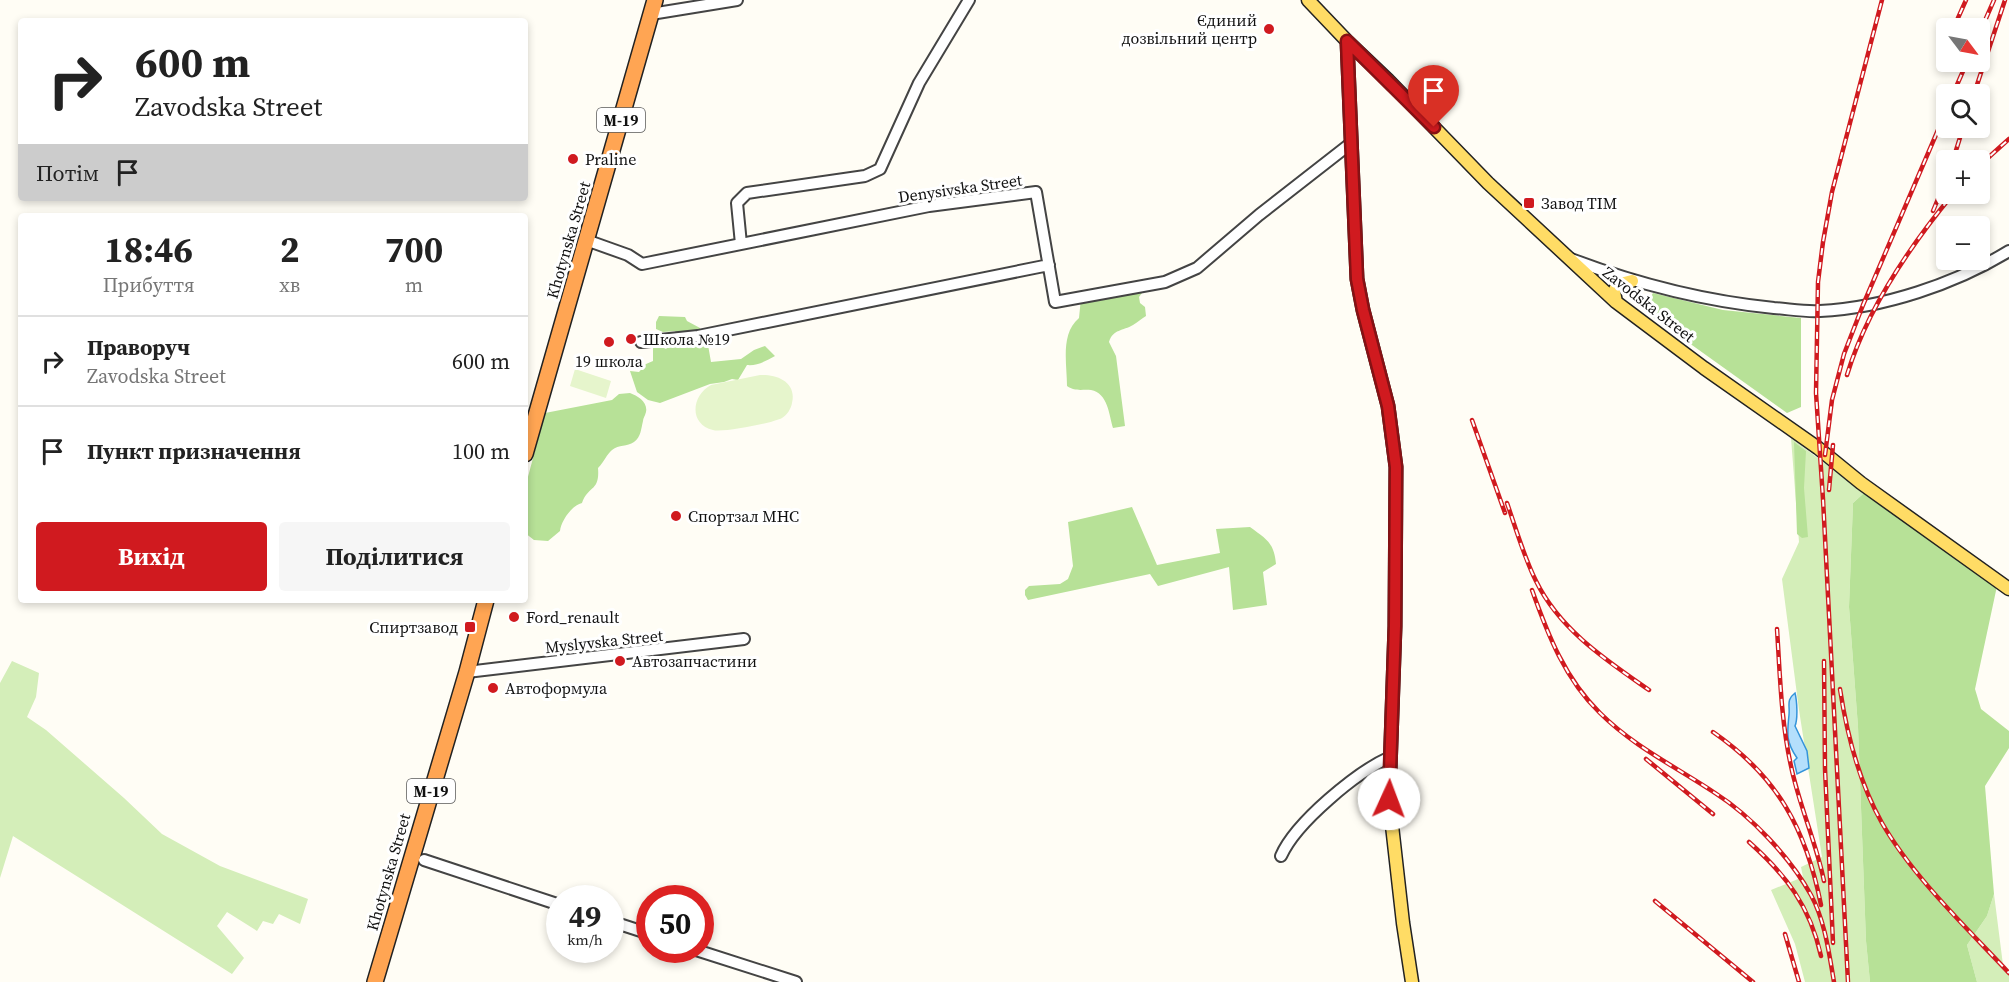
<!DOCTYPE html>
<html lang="uk">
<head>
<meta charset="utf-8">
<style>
  body { margin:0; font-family:"Source Serif 4",serif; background:#f6f6f6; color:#222; height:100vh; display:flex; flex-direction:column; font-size:22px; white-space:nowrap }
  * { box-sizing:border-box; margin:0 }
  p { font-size:20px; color:#767676 }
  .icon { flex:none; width:33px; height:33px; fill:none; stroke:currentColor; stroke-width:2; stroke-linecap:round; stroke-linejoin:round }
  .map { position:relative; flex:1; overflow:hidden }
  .drawer { position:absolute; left:18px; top:213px; width:510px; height:390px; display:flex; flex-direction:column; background:#fff; border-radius:6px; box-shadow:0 3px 9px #0003 }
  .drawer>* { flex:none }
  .guide { position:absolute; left:18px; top:18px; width:510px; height:183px; border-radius:6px; box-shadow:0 3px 9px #0003; background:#fff; color:#222; overflow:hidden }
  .needle { width:39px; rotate:122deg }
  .controls { position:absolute; left:1936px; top:18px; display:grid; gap:12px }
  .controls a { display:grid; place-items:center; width:54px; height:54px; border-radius:6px; background:#fff; box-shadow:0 3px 9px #0003; font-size:30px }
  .speed { position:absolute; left:546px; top:885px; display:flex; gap:12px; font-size:30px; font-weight:700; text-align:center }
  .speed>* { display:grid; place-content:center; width:78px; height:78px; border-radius:50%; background:#fff; box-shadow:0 3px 9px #0003; line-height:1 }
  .speed small { font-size:15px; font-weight:400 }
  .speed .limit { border:9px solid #d22; background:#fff; color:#111 }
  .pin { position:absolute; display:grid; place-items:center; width:51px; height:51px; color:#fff; margin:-62px -26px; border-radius:50% 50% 50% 0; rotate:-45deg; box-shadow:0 0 6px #0007 }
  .pin .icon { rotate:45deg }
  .me { position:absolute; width:66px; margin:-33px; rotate:2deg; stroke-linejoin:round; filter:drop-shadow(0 0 4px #0008) }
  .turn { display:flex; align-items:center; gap:21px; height:126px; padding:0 18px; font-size:27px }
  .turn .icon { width:78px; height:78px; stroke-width:2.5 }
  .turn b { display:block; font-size:42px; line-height:51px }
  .then { display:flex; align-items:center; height:57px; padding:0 18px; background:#0003; gap:12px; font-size:22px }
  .eta { display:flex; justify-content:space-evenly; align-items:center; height:102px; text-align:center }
  .eta b { font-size:36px; font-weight:700; line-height:42px }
  .primary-button { display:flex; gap:12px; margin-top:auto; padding:12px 18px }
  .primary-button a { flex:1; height:69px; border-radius:6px; background:#d01a1f; color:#fff; font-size:24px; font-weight:700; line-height:69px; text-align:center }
  .primary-button a+a { background:#f6f6f6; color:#222 }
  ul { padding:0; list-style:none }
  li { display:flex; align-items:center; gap:18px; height:90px; padding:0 18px; border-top:2px solid #e0e0e0 }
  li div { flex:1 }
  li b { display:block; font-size:22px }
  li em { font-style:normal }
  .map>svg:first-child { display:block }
  .green { fill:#d4eeb9 }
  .forest { fill:#b7e197 }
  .pitch { fill:#e6f5cc }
  .water { fill:#b4dffc; stroke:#3494da; stroke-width:1.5 }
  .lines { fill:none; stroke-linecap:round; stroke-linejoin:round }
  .minor-casing { stroke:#444; stroke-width:14 }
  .major-casing { stroke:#222; stroke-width:15 }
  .highway-casing { stroke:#222; stroke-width:18 }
  .minor { stroke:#fff; stroke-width:10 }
  .major { stroke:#ffdc65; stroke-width:12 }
  .highway { stroke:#ffa553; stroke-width:15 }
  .rail-casing { stroke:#d01a1f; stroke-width:4.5 }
  .rail { stroke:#fff; stroke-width:2; stroke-dasharray:7; stroke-linecap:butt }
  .route-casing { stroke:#871114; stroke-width:15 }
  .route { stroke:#d01a1f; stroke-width:10 }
  .poi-dot { fill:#d01a1f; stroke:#fff; stroke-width:2 }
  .labels { text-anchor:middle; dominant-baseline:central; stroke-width:6; stroke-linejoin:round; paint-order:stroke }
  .shield { fill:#fff; stroke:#585858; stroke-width:1.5 }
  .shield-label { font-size:15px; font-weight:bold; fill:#111 }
  .poi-label { font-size:16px; fill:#111; stroke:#fff; text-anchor:start }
  .street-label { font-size:16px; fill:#111; stroke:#fff }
</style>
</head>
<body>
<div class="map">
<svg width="2009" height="982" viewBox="0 0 2009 982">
  <rect width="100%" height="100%" fill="#fffdf5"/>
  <path class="green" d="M1791,438l73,55 -11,10 -4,104 9,120 8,214 4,41h-65l-10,-38 -24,-54 32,-13 -2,-10 21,-10 -23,-147 -17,-131 17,-37z
    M12,661l27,12 -3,24 -9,20 19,13 78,68 38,36 58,32 88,33 -8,25 -21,-10 -6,10 -10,-3 -6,10 -30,-19 -10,14 27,32 -12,16 -219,-138 -13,42v-195z
    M1994,894l9,71 6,6v11h-32l-10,-37 20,-29z"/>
  <path class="forest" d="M1141,287l1,6 -3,4 1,6 5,4 1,9c-5,3 -8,6 -13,9 -10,6 -20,4 -24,17l7,14 9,70 -12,2c-4,-13 -5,-35 -22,-38 -9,-1 -15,2 -24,-4 0,-22 -7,-52 12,-68l2,-20z
    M1653,293l70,17 78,8v89l-14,6 -144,-103z
    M659,316l26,1 2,4 13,7 2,13 6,4 3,17 30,-3 13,-9 11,-4 10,10c-9,5 -18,10 -28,9l-9,15 -6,-1 -8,3 -14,2 -50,19 -12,-3 -11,-8 -7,-21 9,1 7,-8 7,-3v-14l5,-2 8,4 12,-13 -3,-5 -12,1 -7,-3v-7z
    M630,393c8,3 18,9 16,19 -1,4 -3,6 -3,9 -2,8 -2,16 -9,21 -7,5 -15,2 -22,8 -5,4 -8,12 -14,18 2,24 -10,17 -16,35 -10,2 -21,18 -22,28l-12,10 -14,-1 -9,-7v-45l20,-75 67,-13 7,-6z
    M1794,442l12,9 -2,37 4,49 -6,1 -5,-4z
    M1864,493l9,3 124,90 -22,103 6,20 28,22v17l-24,38 9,108 -7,22 -20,29 10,37h-107l-4,-41 -8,-214 -9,-120 4,-104z
    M1132,507l25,58 63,-12 -4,-24 34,-2c16,12 24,15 26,37l-13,8 4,33 -34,5 -4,-43 -71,19 -8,-12 -122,26 -3,-5v-5l4,-4 31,-2 8,-5 5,-13 -5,-44z"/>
  <path class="pitch" d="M575,369l36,12 -5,17 -36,-12z
    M760,375c17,-1 37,7 32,28 -1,6 -5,12 -10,15 -9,5 -60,15 -69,12 -24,-6 -22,-34 -2,-45z"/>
  <path class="water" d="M1795,693c2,8 3,26 0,33l12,25 2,17 -12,6 -3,-13 3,-3c-11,-16 -10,-24 -8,-43 1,-10 -3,-15 6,-22z"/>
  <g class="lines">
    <defs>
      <path id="minor" d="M651,14l86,-14
        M586,240l42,15 14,9 287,-58 107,-14 19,110 110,-20 32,-14 62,-53 91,-71
        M741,244l-4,-41 10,-10 118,-17 15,-7 39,-86 50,-83
        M1571,259c66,25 132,42 203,49 15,1 31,4 46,3 63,-3 135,-27 189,-60
        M641,342l57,-6 351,-71
        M467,672l277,-33
        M1281,856c15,-34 76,-84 109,-99
        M424,860l136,45
        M610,921l40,13
        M696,950l100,32"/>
      <path id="major" d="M1308,0l39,41 41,39 100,103 128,119 88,66 114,80 43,35 148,106
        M1347,41l10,238 6,31 25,96 8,61 -1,159 -6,173 14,124 9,59
        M1616,302l-2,-10 3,-7 15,-4"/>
      <path id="highway" d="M525,454l130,-454
        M375,982l92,-310 19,-72"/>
    </defs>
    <use href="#minor" class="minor-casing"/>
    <use href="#major" class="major-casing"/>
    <use href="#highway" class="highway-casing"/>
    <use href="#minor" class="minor"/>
    <use href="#major" class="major"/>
    <use href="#highway" class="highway"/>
    <defs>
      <path id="rail" d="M1954,27l12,-27
        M1980,32l14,-32
        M1953,94l14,-32
        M1974,94l31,-94
        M1953,160l10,-32
        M1980,165l29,-26
        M1933,211l14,-34
        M1847,375c20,-66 63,-129 106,-181
        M1472,420l33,93
        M1825,455l7,-55 12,-46 19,-49 84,-196
        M1829,490l4,-45
        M1507,503c9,26 17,54 29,78 24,49 70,79 113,109
        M1532,590c16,45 33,89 68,123 33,33 76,54 115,80 36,23 75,64 96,102 14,26 18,58 23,87
        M1777,629c3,46 4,92 14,137 8,39 25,76 33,115
        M1824,661l1,108 8,174
        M1840,689c7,46 19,93 42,134 31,54 85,105 127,150
        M1713,732c65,45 93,97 108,173
        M1646,759l67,55
        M1749,842c37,33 61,64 72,114
        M1655,901l98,81
        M1785,934l14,48
        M1848,982l-25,-483 -7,-106 2,-111 5,-40 9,-50 50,-192"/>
    </defs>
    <use href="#rail" class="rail-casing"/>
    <use href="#rail" class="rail"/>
  </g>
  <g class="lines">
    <defs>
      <path id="route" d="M1389,799l6,-173 1,-159 -8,-61 -25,-96 -6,-31 -10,-238 87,86"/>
    </defs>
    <use href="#route" class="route-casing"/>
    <use href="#route" class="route"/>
  </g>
  <g class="poi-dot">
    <circle cx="1269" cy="29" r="6"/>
    <circle cx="573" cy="159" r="6"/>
    <rect x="1523" y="197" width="12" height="12" rx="3"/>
    <circle cx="631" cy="339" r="6"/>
    <circle cx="609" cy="342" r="6"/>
    <circle cx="676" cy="516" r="6"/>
    <circle cx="514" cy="617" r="6"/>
    <rect x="464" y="621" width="12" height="12" rx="3"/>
    <circle cx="620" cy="661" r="6"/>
    <circle cx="493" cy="688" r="6"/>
  </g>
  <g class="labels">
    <g class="shield">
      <rect x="597" y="108" width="48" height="24" rx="4.5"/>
      <rect x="407" y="779" width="48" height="24" rx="4.5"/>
    </g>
    <g class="shield-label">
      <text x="621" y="120">М-19</text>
      <text x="431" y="791">М-19</text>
    </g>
    <g class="poi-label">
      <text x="1257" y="20" text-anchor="end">Єдиний<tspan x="1257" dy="18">дозвільний центр</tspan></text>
      <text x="585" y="159">Praline</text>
      <text x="1541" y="203">Завод ТІМ</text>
      <text x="643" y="339">Школа №19</text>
      <text x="609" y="361" text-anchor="middle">19 школа</text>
      <text x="688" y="516">Спортзал МНС</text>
      <text x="526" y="617">Ford_renault</text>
      <text x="458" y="627" text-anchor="end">Спиртзавод</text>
      <text x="632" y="661">Автозапчастини</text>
      <text x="505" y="688">Автоформула</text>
    </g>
    <g class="street-label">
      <text transform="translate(960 188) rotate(-8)">Denysivska Street</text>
      <text transform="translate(568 240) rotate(-74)">Khotynska Street</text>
      <text transform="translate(1649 304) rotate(38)">Zavodska Street</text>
      <text transform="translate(604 641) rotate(-6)">Myslyvska Street</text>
      <text transform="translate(388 872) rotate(-74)">Khotynska Street</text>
    </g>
  </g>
</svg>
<div class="controls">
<a><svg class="needle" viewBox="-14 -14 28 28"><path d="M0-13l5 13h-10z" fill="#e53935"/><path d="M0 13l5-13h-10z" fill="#767676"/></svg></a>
<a><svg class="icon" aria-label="search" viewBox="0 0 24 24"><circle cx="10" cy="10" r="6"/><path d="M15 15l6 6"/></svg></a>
<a>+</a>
<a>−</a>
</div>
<div class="speed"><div>49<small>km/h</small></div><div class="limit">50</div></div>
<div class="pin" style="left:1434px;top:127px;background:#d93025"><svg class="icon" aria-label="arrive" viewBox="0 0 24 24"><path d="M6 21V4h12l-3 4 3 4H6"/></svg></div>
<svg class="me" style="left:1389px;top:799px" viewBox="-20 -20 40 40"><circle r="19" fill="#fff"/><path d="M0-13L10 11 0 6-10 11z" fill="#d01a1f"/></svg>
<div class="guide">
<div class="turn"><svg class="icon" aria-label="right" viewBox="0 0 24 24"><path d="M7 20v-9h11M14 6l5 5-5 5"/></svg><div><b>600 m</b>Zavodska Street</div></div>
<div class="then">Потім<svg class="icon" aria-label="arrive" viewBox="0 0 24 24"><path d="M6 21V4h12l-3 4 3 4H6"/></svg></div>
</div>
<section class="drawer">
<div class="eta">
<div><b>18:46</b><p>Прибуття</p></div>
<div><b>2</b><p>хв</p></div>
<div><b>700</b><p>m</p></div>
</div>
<ul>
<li><svg class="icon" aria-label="right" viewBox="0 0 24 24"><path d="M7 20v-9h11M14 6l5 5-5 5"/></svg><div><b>Праворуч</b><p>Zavodska Street</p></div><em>600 m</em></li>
<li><svg class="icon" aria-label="arrive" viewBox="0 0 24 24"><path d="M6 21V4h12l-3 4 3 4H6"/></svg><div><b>Пункт призначення</b></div><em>100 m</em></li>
</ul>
<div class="primary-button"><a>Вихід</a><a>Поділитися</a></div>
</section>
</div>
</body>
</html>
